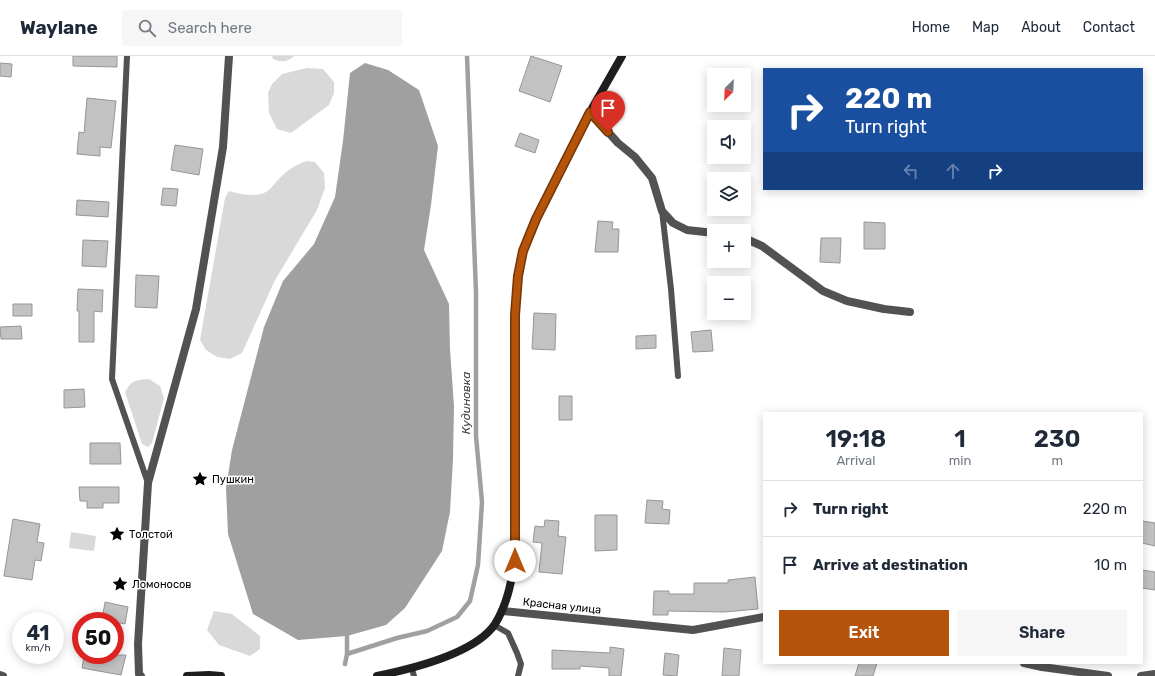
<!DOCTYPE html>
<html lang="en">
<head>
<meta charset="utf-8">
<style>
  body { margin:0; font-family:Rubik,sans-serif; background:#f6f6f7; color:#1f2937; height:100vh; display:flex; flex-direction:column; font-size:15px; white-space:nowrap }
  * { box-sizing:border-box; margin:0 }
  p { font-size:13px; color:#747a83 }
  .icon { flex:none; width:22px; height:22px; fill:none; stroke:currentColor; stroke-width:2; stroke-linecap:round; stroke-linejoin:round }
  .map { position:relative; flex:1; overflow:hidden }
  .side { position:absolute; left:763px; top:356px; width:380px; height:252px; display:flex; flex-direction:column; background:#fff; border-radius:0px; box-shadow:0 2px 10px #0003 }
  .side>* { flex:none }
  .hud { position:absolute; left:763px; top:12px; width:380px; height:122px; border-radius:0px; box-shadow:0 2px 10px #0003; background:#1a4fa0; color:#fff; overflow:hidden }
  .needle { width:26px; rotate:204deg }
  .fabs { position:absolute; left:707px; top:12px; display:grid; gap:8px }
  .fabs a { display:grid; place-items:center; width:44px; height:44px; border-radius:0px; background:#fff; box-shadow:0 2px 10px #0003; font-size:20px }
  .speed { position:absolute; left:12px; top:556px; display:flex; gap:8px; font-size:20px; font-weight:700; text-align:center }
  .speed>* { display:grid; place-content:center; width:52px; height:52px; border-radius:50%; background:#fff; box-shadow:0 2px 10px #0003; line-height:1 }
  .speed small { font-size:10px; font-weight:400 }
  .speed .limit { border:6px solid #d22; background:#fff; color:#111 }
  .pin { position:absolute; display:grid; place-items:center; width:34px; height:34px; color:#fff; margin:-41px -17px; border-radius:50% 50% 50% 0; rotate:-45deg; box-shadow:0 0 4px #0007 }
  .pin .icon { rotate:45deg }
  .me { position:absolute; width:44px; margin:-22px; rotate:0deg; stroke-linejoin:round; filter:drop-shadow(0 0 3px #0008) }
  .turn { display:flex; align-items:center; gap:14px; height:84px; padding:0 16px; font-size:18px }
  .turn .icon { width:52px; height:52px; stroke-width:2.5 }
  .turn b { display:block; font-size:28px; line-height:34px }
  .lanes { display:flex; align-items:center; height:38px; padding:0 16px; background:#0003; justify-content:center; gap:20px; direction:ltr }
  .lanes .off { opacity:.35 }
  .eta { display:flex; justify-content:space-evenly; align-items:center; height:68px; text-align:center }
  .eta b { font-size:24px; font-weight:600; line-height:28px }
  .primary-button { display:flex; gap:8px; margin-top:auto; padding:8px 16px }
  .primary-button a { flex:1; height:46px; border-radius:0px; background:#b45309; color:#fff; font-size:16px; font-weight:600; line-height:46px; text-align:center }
  .primary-button a+a { background:#f6f6f7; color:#1f2937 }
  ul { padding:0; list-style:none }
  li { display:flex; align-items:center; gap:12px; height:56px; padding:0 16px; border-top:1px solid #e0e1e3 }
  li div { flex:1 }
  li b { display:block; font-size:15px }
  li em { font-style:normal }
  header { display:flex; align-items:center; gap:24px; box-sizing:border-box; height:56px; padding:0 20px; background:#fff; border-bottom:1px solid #e0e1e3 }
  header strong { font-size:19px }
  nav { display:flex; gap:22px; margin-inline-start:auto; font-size:14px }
  .search { width:280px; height:36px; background:#f6f6f7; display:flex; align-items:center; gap:10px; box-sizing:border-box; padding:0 14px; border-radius:0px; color:#747a83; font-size:15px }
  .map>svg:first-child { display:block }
  .green { fill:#d9d9d9 }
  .water { fill:#a0a0a0 }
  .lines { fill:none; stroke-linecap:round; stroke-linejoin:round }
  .stream { stroke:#a0a0a0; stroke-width:4.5 }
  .building { fill:#c2c2c2; stroke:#969696 }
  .lane { stroke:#525252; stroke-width:6 }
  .street { stroke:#525252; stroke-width:8 }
  .secondary { stroke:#1f1f1f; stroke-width:8 }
  .route-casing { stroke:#753606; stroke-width:10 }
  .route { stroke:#b45309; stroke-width:7 }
  .labels { text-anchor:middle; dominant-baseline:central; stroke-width:3; stroke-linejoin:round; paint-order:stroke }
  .poi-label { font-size:11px; fill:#000; stroke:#fff; text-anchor:start }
  .street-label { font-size:11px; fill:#000; stroke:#fff }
  .water-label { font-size:12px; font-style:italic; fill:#414141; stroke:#fff }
</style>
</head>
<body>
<header>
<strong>Waylane</strong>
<div class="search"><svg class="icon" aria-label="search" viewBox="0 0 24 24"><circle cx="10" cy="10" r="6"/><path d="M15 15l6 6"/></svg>Search here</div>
<nav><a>Home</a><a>Map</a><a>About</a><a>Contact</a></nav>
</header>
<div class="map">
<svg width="1155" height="620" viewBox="0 0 1155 620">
  <rect width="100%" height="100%" fill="#fff"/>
  <path class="green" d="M272,0h22c-7,7 -13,6 -21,3z
    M307,12l16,1 11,13v11l-5,12 -38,28 -14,-4 -8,-16 -1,-20 4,-9 10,-10z
    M307,105l8,1 9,11 1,15 -8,22 -43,72 -32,71 -12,6 -13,-2 -11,-7 -6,-10 25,-142 4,-7c11,3 26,7 37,1 4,-2 7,-7 11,-11 9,-10 17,-16 30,-20z
    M149,323l11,7 4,12 -12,45 -4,4 -6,-3 -17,-52c7,-12 10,-12 24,-13z
    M71,476l25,4 -2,15 -25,-3z
    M214,555l18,3 28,22v13l-10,7 -31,-11 -12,-15z"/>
  <path class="water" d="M365,7l23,7 31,20 19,56 -7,59 -7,45 25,54 1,45 4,57 -1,53 -3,53 -8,39 -37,57 -19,17 -39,11 -49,4 -45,-26 -25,-80 -2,-46 6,-38 32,-123 19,-46 31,-37 21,-47 8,-56 7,-68z"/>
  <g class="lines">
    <path class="stream" d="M347,580v18
      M345,608l2,-10 50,-16 30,-7 30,-14 13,-16 8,-36 4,-63 -6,-66v-143l-9,-237"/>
  </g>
  <path class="building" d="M73,0h44v11l-44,-1z
    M531,0l31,10 -12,36 -31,-11z
    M0,7l12,1 -1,13 -11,-1z
    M87,42l29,3 -5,47 -11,-1v9l-23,-2 2,-22 5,1z
    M520,77l19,7 -4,13 -20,-7z
    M175,89l28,4 -4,26 -28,-5z
    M163,132l15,1 -2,17 -15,-1z
    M77,144l32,2 -1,15 -32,-2z
    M598,165l15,1 -1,7h7l-1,23h-23z
    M864,166l21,1v26h-21z
    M821,182h20l-1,25 -20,-1z
    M83,184l25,1 -2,26 -24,-1z
    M136,219l23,1 -2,32 -22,-1z
    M78,233l25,1 -1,22 -8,-1v31h-15v-31h-2z
    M13,248h19v12h-19z
    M534,257l22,1 -1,36 -23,-1z
    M21,270l1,13h-21l-1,-12z
    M711,274l2,21 -20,1 -2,-20z
    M656,279v13l-20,1v-13z
    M84,333l1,18 -21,1v-18z
    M559,340h13v24h-13z
    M90,387h30l1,21h-31z
    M79,431h40v16h-16v5h-16v-7h-7z
    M647,444l16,1 -1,8 8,1 -1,14 -24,-1z
    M595,459h22v35l-22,1z
    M13,463l27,5 -3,18 7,1 -3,18 -6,-1 -3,20 -28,-4z
    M545,464l14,1 -1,15 8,1 -4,37 -23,-2 3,-29 -9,-1 2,-16 9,1z
    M1142,465l13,2v23l-13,-3z
    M1142,514l13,2v18l-13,-2z
    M755,521l3,32 -34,3 -56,-1v4h-15l1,-24h15v3h25v-11h34v-3z
    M105,546l23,5 -3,17 -10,-2v-1l-13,-1z
    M610,591l14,2 -3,27h-12v-8l-29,-2v3h-28v-19l58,3z
    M724,592l17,2 -2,26h-17z
    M665,597l14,2 -2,21 -14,-1z
    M92,599h34l-5,20 -39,-7 2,-12 8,2z
    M859,607h18l-4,13h-18z"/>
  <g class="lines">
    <path class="lane" d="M127,0l-15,323 36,104
      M662,155l9,78 7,87
      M494,569l14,8 9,20 4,11 -3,12
      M412,613l2,7"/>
    <path class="street" d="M590,56l28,31 17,14 17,21 10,33 11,12 14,7 27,3
      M744,182l18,8 61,45 24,10 37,8 26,3
      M502,555l191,19 71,-13
      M1024,607l18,4 66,9
      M0,619l3,1
      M141,620l-2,-2 -1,-30 10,-161 48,-174 27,-162 6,-91
      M1141,620l14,-2"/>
    <path class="secondary" d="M187,620l22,-1 12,1
      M377,620c34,-7 98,-22 118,-52 12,-19 16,-41 20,-63v-246l3,-39 5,-25 13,-32 54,-107 32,-56"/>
  </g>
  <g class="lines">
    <defs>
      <path id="route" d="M515,505v-246l3,-39 5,-25 13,-32 54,-107 18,20"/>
    </defs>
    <use href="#route" class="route-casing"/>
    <use href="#route" class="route"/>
  </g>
  <defs>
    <symbol id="sight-bare" viewBox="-9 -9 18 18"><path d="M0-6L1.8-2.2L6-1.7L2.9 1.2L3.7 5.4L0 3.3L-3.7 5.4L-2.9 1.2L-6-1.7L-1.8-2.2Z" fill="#000" stroke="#fff" stroke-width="2.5" paint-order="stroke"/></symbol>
  </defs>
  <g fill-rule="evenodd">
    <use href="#sight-bare" x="189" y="412" width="22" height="22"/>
    <use href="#sight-bare" x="106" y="467" width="22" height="22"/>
    <use href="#sight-bare" x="109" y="517" width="22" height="22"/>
  </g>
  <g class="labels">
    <g class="poi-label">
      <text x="212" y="423">Пушкин</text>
      <text x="129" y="478">Толстой</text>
      <text x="132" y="528">Ломоносов</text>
    </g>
    <g class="street-label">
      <text transform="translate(562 550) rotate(6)">Красная улица</text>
    </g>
    <g class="water-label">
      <text transform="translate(466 347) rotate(-90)">Кудиновка</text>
    </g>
  </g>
</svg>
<div class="fabs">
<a><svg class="needle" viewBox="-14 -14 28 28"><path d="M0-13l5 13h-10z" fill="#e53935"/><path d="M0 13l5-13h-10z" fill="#747a83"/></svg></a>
<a><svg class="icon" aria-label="sound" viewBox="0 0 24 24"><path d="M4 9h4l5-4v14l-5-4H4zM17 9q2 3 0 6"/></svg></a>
<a><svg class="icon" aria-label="layers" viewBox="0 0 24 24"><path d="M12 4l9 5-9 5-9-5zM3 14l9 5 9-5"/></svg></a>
<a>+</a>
<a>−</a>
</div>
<div class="speed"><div>41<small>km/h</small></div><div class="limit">50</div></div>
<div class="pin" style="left:608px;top:76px;background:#d93025"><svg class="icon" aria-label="arrive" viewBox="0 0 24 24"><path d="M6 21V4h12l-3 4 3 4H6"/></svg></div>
<svg class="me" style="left:515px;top:505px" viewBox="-20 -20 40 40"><circle r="19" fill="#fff"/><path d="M0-13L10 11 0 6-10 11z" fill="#b45309"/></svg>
<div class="hud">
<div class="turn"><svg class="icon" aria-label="right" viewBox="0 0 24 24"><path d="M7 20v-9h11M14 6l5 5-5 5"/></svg><div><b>220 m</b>Turn right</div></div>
<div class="lanes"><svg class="icon off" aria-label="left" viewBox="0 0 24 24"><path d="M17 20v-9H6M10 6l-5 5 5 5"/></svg><svg class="icon off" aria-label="ahead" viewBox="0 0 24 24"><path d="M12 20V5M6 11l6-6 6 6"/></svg><svg class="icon" aria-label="right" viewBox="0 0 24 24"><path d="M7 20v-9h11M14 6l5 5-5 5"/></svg></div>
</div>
<section class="side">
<div class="eta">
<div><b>19:18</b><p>Arrival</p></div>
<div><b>1</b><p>min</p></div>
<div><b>230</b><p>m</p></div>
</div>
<ul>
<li><svg class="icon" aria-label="right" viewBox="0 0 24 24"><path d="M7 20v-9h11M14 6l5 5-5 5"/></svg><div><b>Turn right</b></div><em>220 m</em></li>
<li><svg class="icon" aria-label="arrive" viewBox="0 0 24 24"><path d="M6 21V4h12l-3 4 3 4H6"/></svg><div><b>Arrive at destination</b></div><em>10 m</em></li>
</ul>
<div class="primary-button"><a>Exit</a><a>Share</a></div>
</section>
</div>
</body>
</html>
